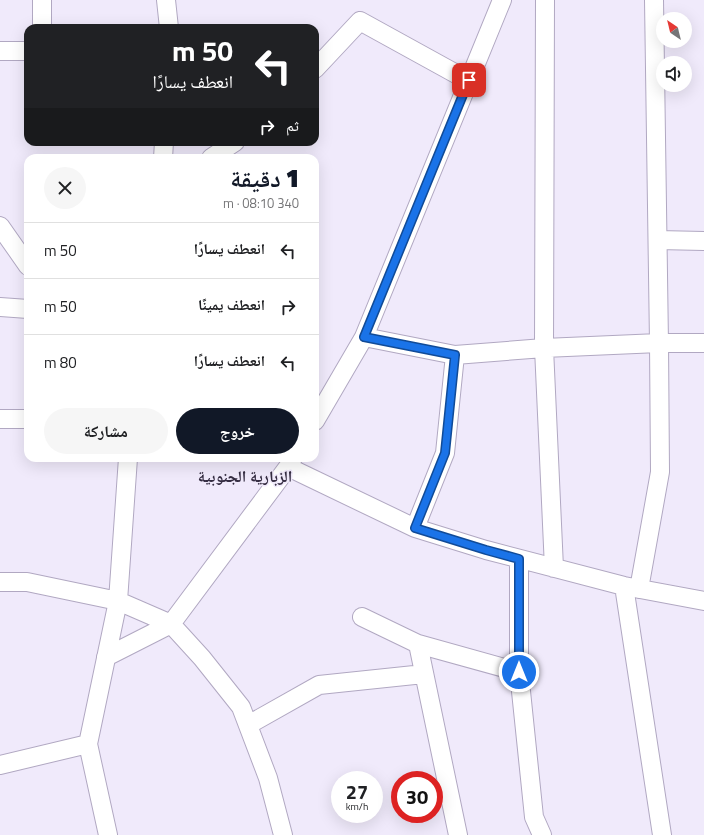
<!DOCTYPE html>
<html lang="ar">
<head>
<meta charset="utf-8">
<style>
  body { margin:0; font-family:"Titillium Web","Noto Naskh Arabic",sans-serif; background:#f6f6f6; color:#202124; direction:rtl; height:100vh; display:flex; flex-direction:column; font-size:15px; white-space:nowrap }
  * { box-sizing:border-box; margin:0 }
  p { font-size:13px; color:#757577 }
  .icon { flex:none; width:22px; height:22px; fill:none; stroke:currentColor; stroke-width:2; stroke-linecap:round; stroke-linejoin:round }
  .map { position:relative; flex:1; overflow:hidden; direction:ltr }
  .side { position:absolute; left:24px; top:154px; width:295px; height:308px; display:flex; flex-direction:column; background:#fff; border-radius:12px; box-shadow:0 4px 16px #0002; direction:rtl }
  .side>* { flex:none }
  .banner { position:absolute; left:24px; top:24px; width:295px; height:122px; border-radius:12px; box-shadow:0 4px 16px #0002; direction:rtl; background:#202124; color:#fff; overflow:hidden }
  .needle { width:26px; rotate:325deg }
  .buttons { position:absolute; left:656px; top:12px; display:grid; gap:8px }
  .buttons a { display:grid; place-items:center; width:36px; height:36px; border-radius:50%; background:#fff; box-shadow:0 4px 16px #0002; font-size:20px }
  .speed { position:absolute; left:331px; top:771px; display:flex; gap:8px; font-size:20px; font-weight:700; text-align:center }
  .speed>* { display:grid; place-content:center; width:52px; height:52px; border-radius:50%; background:#fff; box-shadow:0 4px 16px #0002; line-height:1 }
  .speed small { font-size:10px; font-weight:400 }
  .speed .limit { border:6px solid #d22; background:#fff; color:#111 }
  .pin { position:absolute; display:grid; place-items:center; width:34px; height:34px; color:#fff; margin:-17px; border-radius:8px; box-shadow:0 2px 6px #0006 }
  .me { position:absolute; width:44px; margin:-22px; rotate:0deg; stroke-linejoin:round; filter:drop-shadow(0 0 3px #0008) }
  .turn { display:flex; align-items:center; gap:14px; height:84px; padding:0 20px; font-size:18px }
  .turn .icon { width:52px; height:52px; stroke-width:2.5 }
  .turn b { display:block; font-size:28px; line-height:34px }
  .then { display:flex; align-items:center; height:38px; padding:0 20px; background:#0003; gap:8px; font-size:15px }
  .round { display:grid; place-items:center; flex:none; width:42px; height:42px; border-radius:21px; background:#f6f6f6 }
  .headline { display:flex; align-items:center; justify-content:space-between; height:68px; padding:0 20px }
  h1 { font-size:24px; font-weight:800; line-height:30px; color:#111827 }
  .primary-button { display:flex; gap:8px; margin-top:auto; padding:8px 20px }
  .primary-button a { flex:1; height:46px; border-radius:24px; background:#111827; color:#fff; font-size:16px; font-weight:800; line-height:46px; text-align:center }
  .primary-button a+a { background:#f6f6f6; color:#202124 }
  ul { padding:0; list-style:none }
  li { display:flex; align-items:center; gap:12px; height:56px; padding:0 20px; border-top:1px solid #e0e0e0 }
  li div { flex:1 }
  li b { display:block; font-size:15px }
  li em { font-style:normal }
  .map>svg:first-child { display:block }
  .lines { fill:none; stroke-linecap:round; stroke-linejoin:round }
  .minor-casing { stroke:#b1a8c2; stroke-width:20 }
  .minor { stroke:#fff; stroke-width:18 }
  .route-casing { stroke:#114b97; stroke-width:10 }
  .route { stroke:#1a73e8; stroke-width:7 }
  .labels { text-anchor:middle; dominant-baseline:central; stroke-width:3; stroke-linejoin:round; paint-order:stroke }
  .district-label { font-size:16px; font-weight:bold; fill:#342c41; stroke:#f0eafb }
</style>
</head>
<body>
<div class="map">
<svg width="704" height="835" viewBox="0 0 704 835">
  <rect width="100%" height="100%" fill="#f0eafb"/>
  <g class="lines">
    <defs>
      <path id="minor" d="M42,0v28
        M166,0l3,28
        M545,0l-1,348 10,220
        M0,51h28
        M315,69l45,-48 109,60
        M163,158l1,-16
        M211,158l24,-16
        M0,226l28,40
        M658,240l46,1
        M0,307l28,2
        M364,337l91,18 89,-7 115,-5h45
        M0,419h28
        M315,421l49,-84 138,-337
        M288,467l127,61 71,22 138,36 80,15
        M415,528l30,-75 10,-98
        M519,559v113l15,145 8,18
        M0,582h27l91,19 53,23 31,34 39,49 27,71 15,57
        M624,586l38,249
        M639,589l21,-117 -1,-129 -5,-343
        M362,617l56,27 101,28
        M418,644l40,191
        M106,657l65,-33 117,-157 5,-9
        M248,725l71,-40 105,-11
        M0,765l88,-21
        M108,835l-20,-91 30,-143 10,-143"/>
    </defs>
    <use href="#minor" class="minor-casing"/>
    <use href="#minor" class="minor"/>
  </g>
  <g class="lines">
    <defs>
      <path id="route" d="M469,80l-105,257 91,18 -10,98 -30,75 71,22 33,9v113"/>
    </defs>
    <use href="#route" class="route-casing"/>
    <use href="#route" class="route"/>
  </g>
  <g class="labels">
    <g class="district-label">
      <text x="245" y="476">الزبارية الجنوبية</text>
    </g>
  </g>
</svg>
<div class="buttons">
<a><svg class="needle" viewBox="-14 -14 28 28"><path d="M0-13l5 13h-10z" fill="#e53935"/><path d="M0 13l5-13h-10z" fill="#757577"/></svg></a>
<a><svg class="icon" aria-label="sound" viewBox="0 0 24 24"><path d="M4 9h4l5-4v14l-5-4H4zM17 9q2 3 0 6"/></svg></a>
</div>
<div class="speed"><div>27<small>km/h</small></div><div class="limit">30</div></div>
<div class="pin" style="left:469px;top:80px;background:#d93025"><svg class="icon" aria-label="arrive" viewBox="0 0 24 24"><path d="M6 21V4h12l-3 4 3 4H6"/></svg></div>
<svg class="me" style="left:519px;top:672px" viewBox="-20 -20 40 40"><circle r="17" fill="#1a73e8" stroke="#fff" stroke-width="3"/><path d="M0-11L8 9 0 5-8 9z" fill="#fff"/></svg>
<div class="banner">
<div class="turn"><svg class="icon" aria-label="left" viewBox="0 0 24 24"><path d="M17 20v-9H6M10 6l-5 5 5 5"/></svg><div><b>50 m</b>انعطف يسارًا</div></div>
<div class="then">ثم<svg class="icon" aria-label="right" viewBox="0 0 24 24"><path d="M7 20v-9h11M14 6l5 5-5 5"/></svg></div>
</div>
<section class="side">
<div class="headline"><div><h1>1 دقيقة</h1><p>340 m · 08:10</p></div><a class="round"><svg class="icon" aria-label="close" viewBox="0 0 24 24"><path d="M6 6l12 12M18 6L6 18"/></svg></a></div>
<ul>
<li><svg class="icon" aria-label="left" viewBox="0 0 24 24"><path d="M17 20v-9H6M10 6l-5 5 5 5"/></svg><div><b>انعطف يسارًا</b></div><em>50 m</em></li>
<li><svg class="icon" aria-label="right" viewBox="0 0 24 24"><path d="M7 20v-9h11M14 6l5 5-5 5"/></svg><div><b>انعطف يمينًا</b></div><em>50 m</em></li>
<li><svg class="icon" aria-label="left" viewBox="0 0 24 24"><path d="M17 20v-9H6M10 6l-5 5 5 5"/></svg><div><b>انعطف يسارًا</b></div><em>80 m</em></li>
</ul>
<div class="primary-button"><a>خروج</a><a>مشاركة</a></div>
</section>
</div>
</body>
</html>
